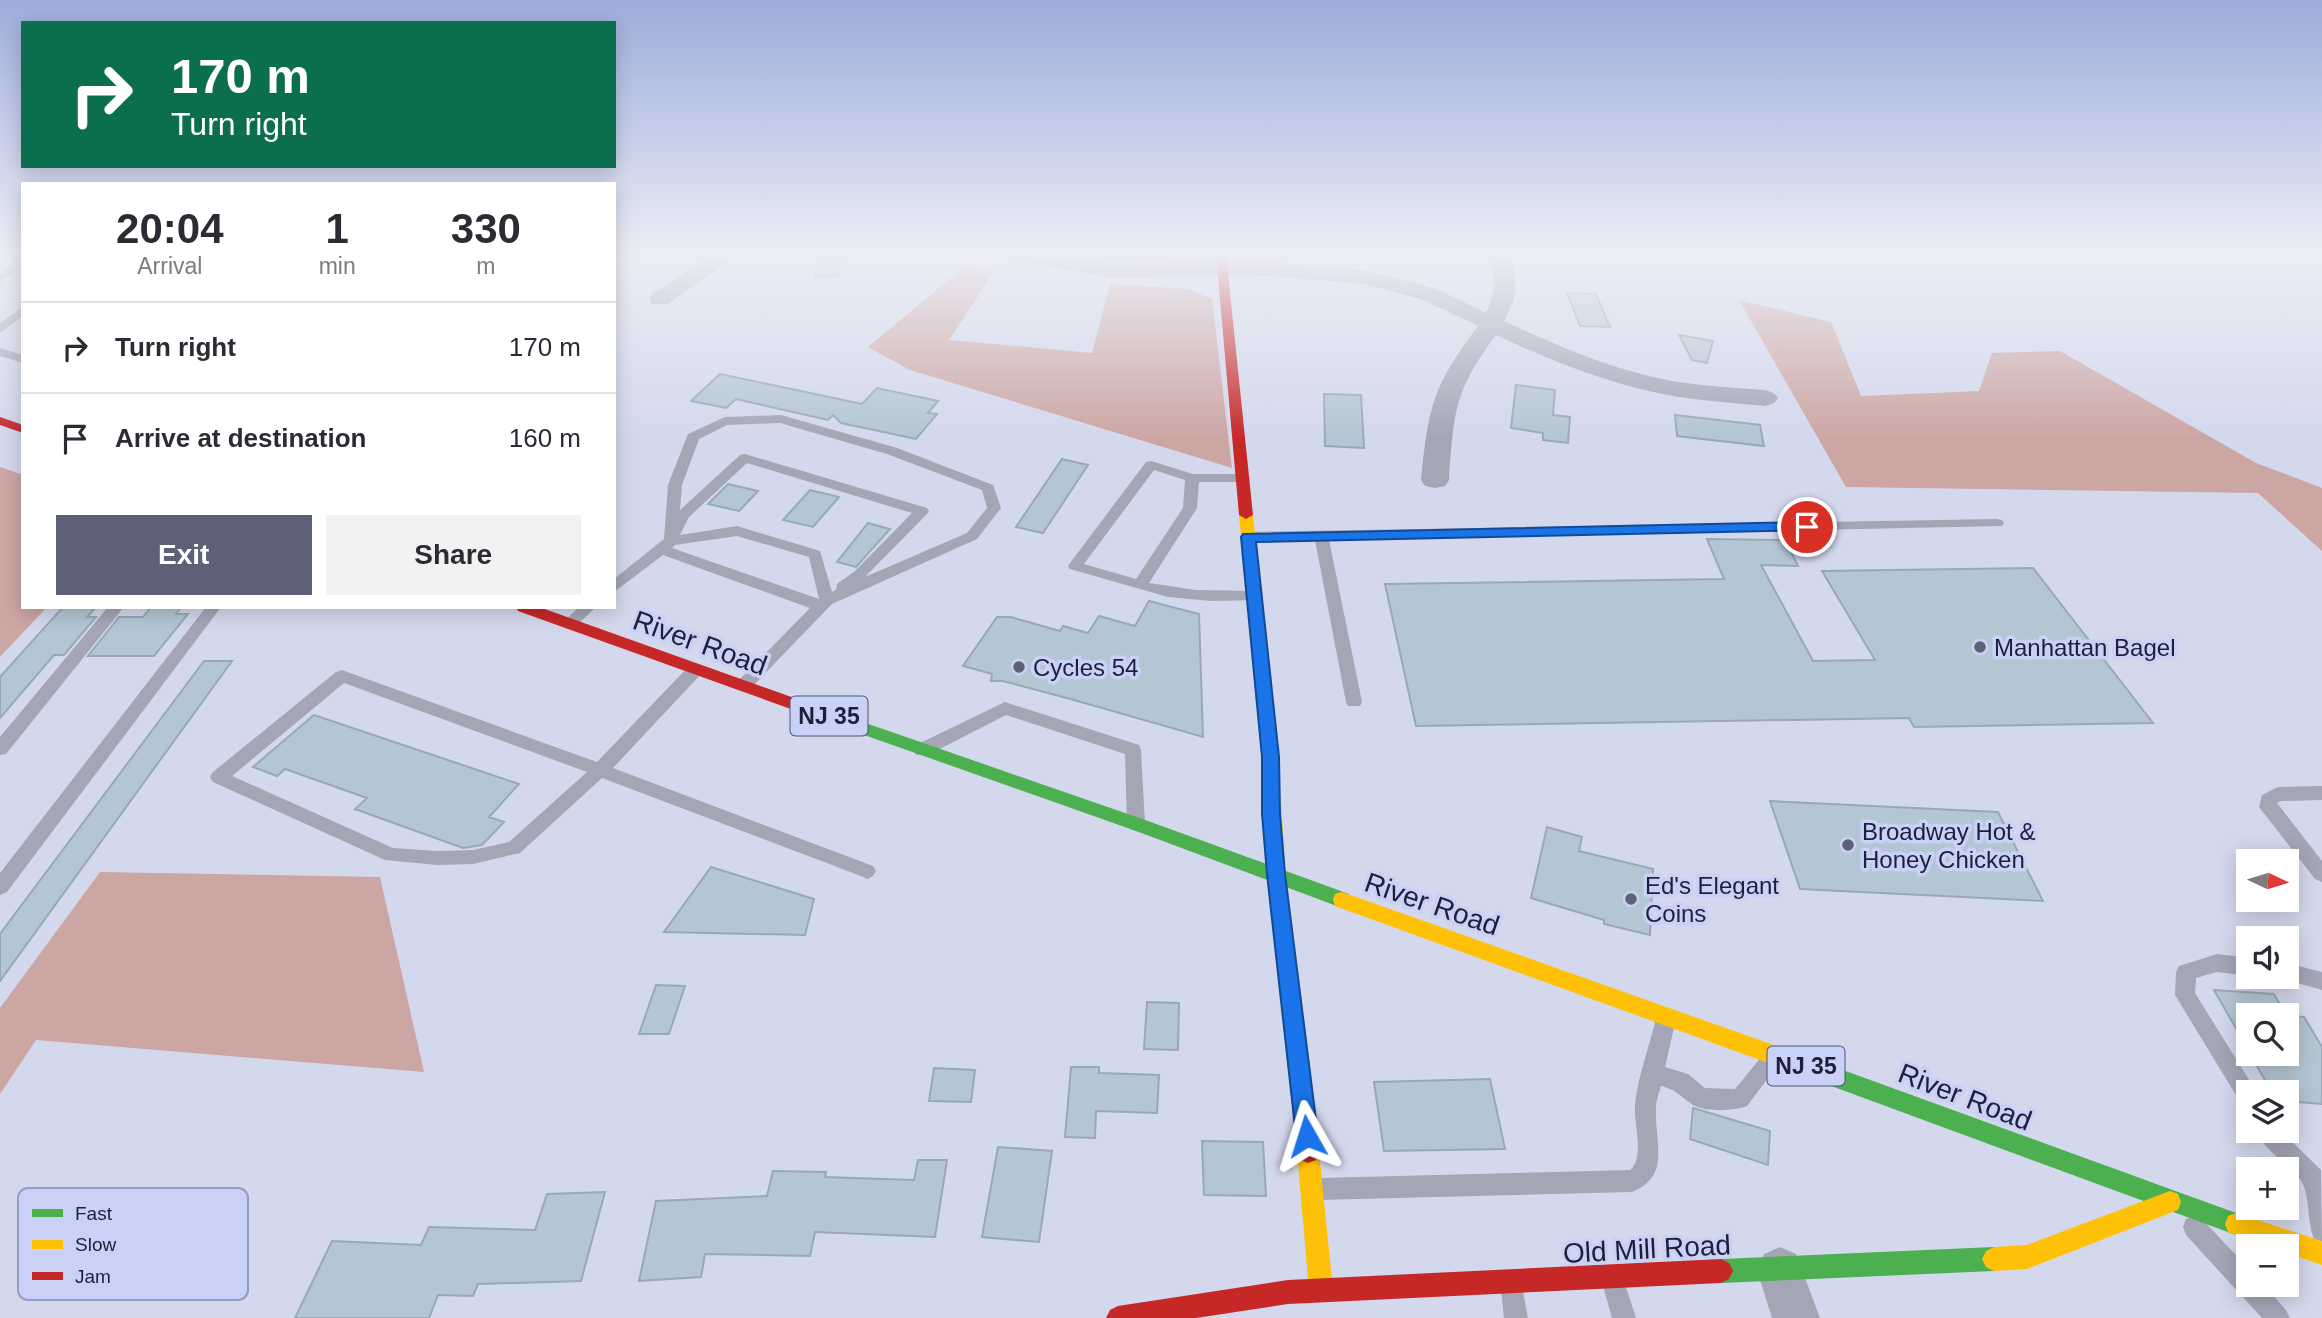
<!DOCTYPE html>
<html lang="en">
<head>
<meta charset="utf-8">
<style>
  body { margin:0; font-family:Helvetica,sans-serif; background:#f2f2f3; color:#2b2b33; height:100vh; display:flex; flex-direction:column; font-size:26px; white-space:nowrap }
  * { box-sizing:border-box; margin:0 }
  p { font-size:23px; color:#7c7c81 }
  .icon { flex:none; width:38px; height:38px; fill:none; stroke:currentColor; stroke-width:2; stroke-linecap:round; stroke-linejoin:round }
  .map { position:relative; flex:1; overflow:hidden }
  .sheet { position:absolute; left:21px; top:182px; width:595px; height:427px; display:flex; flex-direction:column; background:#fff; border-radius:0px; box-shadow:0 4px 18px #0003 }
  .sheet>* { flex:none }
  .banner { position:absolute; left:21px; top:21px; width:595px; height:147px; border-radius:0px; box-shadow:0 4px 18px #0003; background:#0b6e4f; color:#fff; overflow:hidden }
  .needle { width:46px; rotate:94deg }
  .tools { position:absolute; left:2236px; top:849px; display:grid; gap:14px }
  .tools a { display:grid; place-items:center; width:63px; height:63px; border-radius:0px; background:#fff; box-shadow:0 4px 18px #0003; font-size:35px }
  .pin { position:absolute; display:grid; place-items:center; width:60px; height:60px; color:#fff; margin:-30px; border:4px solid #fff; border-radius:50%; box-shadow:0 2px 7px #0007 }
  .me { position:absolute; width:77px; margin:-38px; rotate:354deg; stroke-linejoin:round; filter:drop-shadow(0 0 5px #0008) }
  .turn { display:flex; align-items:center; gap:24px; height:147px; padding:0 35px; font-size:32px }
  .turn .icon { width:91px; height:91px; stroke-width:2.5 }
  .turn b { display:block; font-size:49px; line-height:60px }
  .eta { display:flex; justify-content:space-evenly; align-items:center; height:119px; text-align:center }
  .eta b { font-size:42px; font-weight:600; line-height:49px }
  .action { display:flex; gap:14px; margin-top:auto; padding:14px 35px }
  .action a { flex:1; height:80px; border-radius:0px; background:#5d6077; color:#fff; font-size:28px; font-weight:600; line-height:80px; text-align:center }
  .action a+a { background:#f2f2f3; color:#2b2b33 }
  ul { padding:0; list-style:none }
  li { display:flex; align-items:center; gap:21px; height:91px; padding:0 35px; border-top:2px solid #e1e1e2 }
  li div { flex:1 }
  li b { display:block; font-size:26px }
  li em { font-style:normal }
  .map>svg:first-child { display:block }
  .forest { fill:#cca6a3 }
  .building { fill:#b4c6d3; stroke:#97a9b7; stroke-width:2 }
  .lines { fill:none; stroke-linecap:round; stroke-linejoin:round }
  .lane { fill:#a4a6b6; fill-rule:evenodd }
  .street { fill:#a4a6b6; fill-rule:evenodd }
  .fast { fill:#4caf50; fill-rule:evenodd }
  .slow { fill:#ffc107; fill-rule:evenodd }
  .jam { fill:#c62828; fill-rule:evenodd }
  .route { fill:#1a73e8; stroke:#114b97; stroke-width:2 }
  .poi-dot { fill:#5d6077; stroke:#cad1f7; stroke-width:2.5 }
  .labels { text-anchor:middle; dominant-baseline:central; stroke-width:7; stroke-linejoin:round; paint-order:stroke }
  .shield { fill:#cad1f7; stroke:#515571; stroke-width:2 }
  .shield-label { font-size:23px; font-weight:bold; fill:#1d2038 }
  .poi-label { font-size:24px; fill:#1d2038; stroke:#cad1f7; text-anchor:start }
  .near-street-label { font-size:28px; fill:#1d2038; stroke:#cad1f7 }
  .key { fill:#cad1f7; stroke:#969cbe; stroke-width:2 }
  .key-label { font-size:19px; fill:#1d2038 }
</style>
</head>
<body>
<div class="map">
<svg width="2322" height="1318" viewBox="0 0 2322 1318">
  <rect width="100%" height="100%" fill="#d4d8ec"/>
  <path class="forest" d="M964,267l30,5 -45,68 143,13 18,-69 78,5 24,10 20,169 -322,-98 -42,-23z
    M1739,300l92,22 30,74 118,-5 13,-38 68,-2 196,112 66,25v63l-64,-58 -412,-6z
    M0,467l23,8v132h24l-47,50z
    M100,872l280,5 44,195 -388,-32 -36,54v-86z"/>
  <path class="building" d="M843,254l-5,22 -23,1 7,-22z
    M1567,293l29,1 14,33 -30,-1z
    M1679,335l34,6 -6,22 -15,-3z
    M720,374l142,30 15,-16 61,13 -10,12 9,1 -21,25 -75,-16 -8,-8 -5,5 -92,-21 -10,9 -35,-7z
    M1516,385l39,5 -2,25 17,2 -2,26 -25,-3v-7l-32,-5z
    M1324,394l37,1 3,53 -39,-2z
    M1675,415l85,10 4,21 -87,-10z
    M1062,459l26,6 -45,68 -27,-6z
    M728,484l30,7 -19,20 -31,-7z
    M810,490l29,7 -26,30 -30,-7z
    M868,523l22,6 -34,38 -19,-5z
    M1707,539l78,1 13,26 -37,-1 52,96 62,-1 -53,-89 211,-3 120,155 -239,4 -5,-9 -493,8 -31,-142 339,-5z
    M1149,601l50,13 4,123 -129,-37 -71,-19h-12l1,-7 -29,-8 34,-49h14l49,14 3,-5 25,7 11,-17 36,10z
    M63,607h33l-9,10h9l-32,38h-10l-54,63v-41z
    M151,607h30l-5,7h12l-34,42h-66l31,-39h24z
    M204,661h28l-232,320v-47z
    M314,715l205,69 -30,33 15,5 -22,23 -19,3 -108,-39 12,-11 -82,-29 -8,7 -24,-9z
    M1770,801l228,11 45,89 -243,-12z
    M1547,827l35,10 -3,14 74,18 -3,66 -46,-11v-4l-73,-22z
    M711,867l103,32 -9,36 -141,-3z
    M656,985l29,1 -16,48h-30z
    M2214,990l60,4 12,21h-37v36z
    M1147,1002l32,1 -1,47 -34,-1z
    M2287,1016l17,1 18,30v57l-35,-3v-9h-15l-22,-38h37z
    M1071,1067h28v6l60,2 -2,38 -61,-2 -1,27 -30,-1z
    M934,1068l41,2 -4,32 -42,-1z
    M1490,1079l15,70 -121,2 -10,-69z
    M1693,1108l77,23 -2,34 -78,-26z
    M1202,1141l61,1 3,54 -62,-1z
    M998,1147l54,4 -13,91 -57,-5z
    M918,1160h29l-12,77 -120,-5 -5,24 -105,-2 -4,23 -62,4 17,-80 111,-5 6,-25 53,1 -1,5 89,3z
    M605,1192l-24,89 -103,3 -5,12 -35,-1 -9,23h-134l37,-77 89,4 8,-18 106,3 12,-36z"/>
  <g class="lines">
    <path class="lane" d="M6,254h16l-1,13 -21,15v-8l11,-8v-9z
      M23,307v9l-23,17v-10z
      M0,348l23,7v8l-23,-7z
      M781,415l116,33 96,37 8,23 -24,31 -145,65 -83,86 -6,2 -8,-6 2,-4 73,-74 -147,-53 -49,37v-13l50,-40 4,-54 20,-51 37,-17zM780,423l107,31 95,36 5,18 -20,25 -102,44 62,-63 2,-3 -2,-3 -182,-54 -5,1 -60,55 2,-25 17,-46 28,-14zM747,463l165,50 -57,58 -18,13 -1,6 -4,2 -12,-41 -83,-25 -57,9 9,-18zM737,536l72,21 10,42 -147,-51 3,-3z
      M1151,461l42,13h50l7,4 -7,4h-44l-2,26 -48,75 47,7 59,1 7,5 -2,4 -49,1 -43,-4 -98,-28 -2,-3 2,-3 76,-101zM1154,470l31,10 -2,28 -47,71 -52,-15z
      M1997,519l5,1 2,3 -2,3 -673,14 33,162 -2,4h-12l-2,-4 -31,-162 -67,2 -7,-5 7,-5z
      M108,607h16l-118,147 -6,1v-18z
      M206,607h15l-214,285 -7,3v-22z
      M579,607h17l-22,21h-10l-3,-4z
      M696,663l8,6 -2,4 -89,95 260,98 3,5 -3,5 -6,3 -6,-3 -259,-98 -82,75 -47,11 -36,1 -52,-5 -172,-78 -3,-5 3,-5 123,-100 6,-2 255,92 93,-97zM344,683l243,89 -78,70 -36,8 -36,1 -44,-3 -161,-72z
      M1005,702l134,43 2,5 4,74 -3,5 -6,2 -6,-2 -3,-5 -2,-70 -119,-39 -78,40h-12l-2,-5 2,-5z
      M2322,786v14l-41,1 -4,2 45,58v21l-7,-3 -56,-72 3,-12 16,-8z
      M2217,954l32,4v18l-32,-4 -21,6 -1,15 61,98 -7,1v16l-7,-3 -67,-110 1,-23 3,-6z
      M2287,963l35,9v18l-42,-12 7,-2z
      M1666,1010l7,3 3,6 -11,48 23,7 17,14 30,1 32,-39 7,-3 7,3 3,7 -37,49c-12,5 -40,6 -52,0 -14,-8 -17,-16 -34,-20 -2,7 -5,15 -5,22 -2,33 16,68 -24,84l-314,8 -8,-3 -3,-8 3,-8 8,-3 312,-8c14,-10 5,-43 5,-58 -1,-24 15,-68 21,-93l3,-6z
      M2255,1130h25l41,40 1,72 -8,-3c-7,-17 -4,-38 -11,-55 -7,-15 -38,-31 -48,-54z
      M2194,1216l8,3 47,50v15h14l23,26 4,8h-28l-76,-83 -3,-8 3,-8z
      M1615,1274l8,4 13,40h-24l-9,-32 4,-8z
      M1513,1277l8,4 7,37h-24l-3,-29 4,-8z"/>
    <path class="street" d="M714,254h25l-71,50h-16l-3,-5 3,-5z
      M1001,254h51l55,9 164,-1 93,8 73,19 49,24c10,-21 9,-37 3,-59h22c7,26 7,44 -7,67 55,26 114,51 174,61 29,4 58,6 87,8l9,3 4,5 -4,5 -9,3c-29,-3 -58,-5 -86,-9 -63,-10 -126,-35 -183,-62 -42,56 -42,77 -47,145l-4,6 -10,2 -10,-2 -4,-6c8,-74 11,-93 57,-154l-57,-27 -58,-15 -92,-8 -164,1 -96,-17 -8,-1z
      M1780,1247l16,7 24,64h-48l-15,-48 7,-16z"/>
    <path class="fast" d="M808,703l340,118 201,73 2,6 -2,6 -7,2 -206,-77 -334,-118 -2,-4 2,-4z
      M1796,1053l440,160 8,3 3,8 -3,8 -8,3 -440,-162 -7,-3 -3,-7 3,-7z
      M1994,1247l8,4 4,8 -4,8 -8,4 -273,12 -8,-4 -4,-8 4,-8 8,-4z"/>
    <path class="slow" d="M1246,511l7,4 25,242 8,124 -2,5 -7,3 -7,-3 -2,-5 -6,-124 -23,-242z
      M1342,892l454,161 7,3 3,7 -3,7 -7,3 -461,-167 -2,-6 2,-6z
      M1308,1141l8,3 3,8 14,138 -4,8 -8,4 -8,-4 -4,-8 -12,-138 3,-8z
      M2170,1191l8,3 3,8 -3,8 -151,59 -33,2 -8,-4 -4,-8 4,-8 8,-4 33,-2z
      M2236,1213l86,28v24l-35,-12v-7h-20l-39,-14 -3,-8 3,-8z"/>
    <path class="jam" d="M1216,254h10l27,261 -7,4 -7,-4z
      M0,417l23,8v8l-23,-8z
      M516,607h23l275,98 2,4 -2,4h-12l-284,-102z
      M1277,873l7,3 2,5 33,271 -3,8 -8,3 -8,-3 -3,-8 -29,-271 2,-5z
      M1721,1259l8,4 4,8 -4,8 -8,4 -433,21 -92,14h-90l4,-8 8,-4 170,-26z"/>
  </g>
  <linearGradient id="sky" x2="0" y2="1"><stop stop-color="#9daddb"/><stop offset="0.58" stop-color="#ecedf6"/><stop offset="1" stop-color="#ecedf6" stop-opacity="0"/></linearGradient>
  <rect width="2322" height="439" fill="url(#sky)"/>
  <path class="route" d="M1807,522l5,2v6l-556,12 23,215 1,57 5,60 33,262 -3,8 -8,3 -8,-3 -3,-8 -29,-262 -5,-60v-57l-21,-220 2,-3z"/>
  <g class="poi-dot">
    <circle cx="1980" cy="647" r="7"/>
    <circle cx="1019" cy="667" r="7"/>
    <circle cx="1848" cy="845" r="7"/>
    <circle cx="1631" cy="899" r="7"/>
  </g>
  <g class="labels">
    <g class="shield">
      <rect x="790.5" y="696.5" width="77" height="39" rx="5"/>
      <rect x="1767.5" y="1046.5" width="77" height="39" rx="5"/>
    </g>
    <g class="shield-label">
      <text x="829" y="716">NJ 35</text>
      <text x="1806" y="1066">NJ 35</text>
    </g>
    <g class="poi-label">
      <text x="1994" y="647">Manhattan Bagel</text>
      <text x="1033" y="667">Cycles 54</text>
      <text x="1862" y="831">Broadway Hot &amp;<tspan x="1862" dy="28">Honey Chicken</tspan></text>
      <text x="1645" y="885">Ed's Elegant<tspan x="1645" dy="28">Coins</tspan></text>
    </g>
    <g class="near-street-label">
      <text transform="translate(700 643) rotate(20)">River Road</text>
      <text transform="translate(1432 904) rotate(19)">River Road</text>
      <text transform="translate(1965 1097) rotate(21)">River Road</text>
      <text transform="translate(1647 1249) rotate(-3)">Old Mill Road</text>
    </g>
  </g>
  <rect x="18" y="1188" width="230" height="112" rx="10" class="key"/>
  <rect x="32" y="1209" width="31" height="8" fill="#4caf50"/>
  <rect x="32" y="1240" width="31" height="9" fill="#ffc107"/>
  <rect x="32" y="1272" width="31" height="8" fill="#c62828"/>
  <g class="key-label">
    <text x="75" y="1220">Fast</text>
    <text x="75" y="1251">Slow</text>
    <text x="75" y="1283">Jam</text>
  </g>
</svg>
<div class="tools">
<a><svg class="needle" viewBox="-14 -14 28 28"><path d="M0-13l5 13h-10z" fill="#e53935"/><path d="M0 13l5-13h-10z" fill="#7c7c81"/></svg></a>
<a><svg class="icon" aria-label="sound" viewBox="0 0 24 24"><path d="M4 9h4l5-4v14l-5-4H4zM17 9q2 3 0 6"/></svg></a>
<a><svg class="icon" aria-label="search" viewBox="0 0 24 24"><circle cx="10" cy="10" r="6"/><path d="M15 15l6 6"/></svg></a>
<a><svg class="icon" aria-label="layers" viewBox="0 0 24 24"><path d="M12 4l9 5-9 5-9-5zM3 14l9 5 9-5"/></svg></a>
<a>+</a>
<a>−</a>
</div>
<div class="pin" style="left:1807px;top:527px;background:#d93025"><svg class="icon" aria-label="arrive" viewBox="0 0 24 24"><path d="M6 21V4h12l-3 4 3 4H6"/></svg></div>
<svg class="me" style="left:1307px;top:1136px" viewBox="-20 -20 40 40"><path d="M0-17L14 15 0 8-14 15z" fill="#1a73e8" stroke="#fff" stroke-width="4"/></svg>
<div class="banner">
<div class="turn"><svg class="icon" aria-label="right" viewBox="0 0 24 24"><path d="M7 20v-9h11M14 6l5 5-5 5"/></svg><div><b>170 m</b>Turn right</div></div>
</div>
<section class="sheet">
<div class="eta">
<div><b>20:04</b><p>Arrival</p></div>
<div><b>1</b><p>min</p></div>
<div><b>330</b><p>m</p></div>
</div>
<ul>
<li><svg class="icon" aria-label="right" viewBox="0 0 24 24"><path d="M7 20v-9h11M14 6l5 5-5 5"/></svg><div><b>Turn right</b></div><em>170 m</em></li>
<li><svg class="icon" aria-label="arrive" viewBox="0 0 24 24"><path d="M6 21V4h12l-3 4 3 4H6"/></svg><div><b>Arrive at destination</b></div><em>160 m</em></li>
</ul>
<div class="action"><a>Exit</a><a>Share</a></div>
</section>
</div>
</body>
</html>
